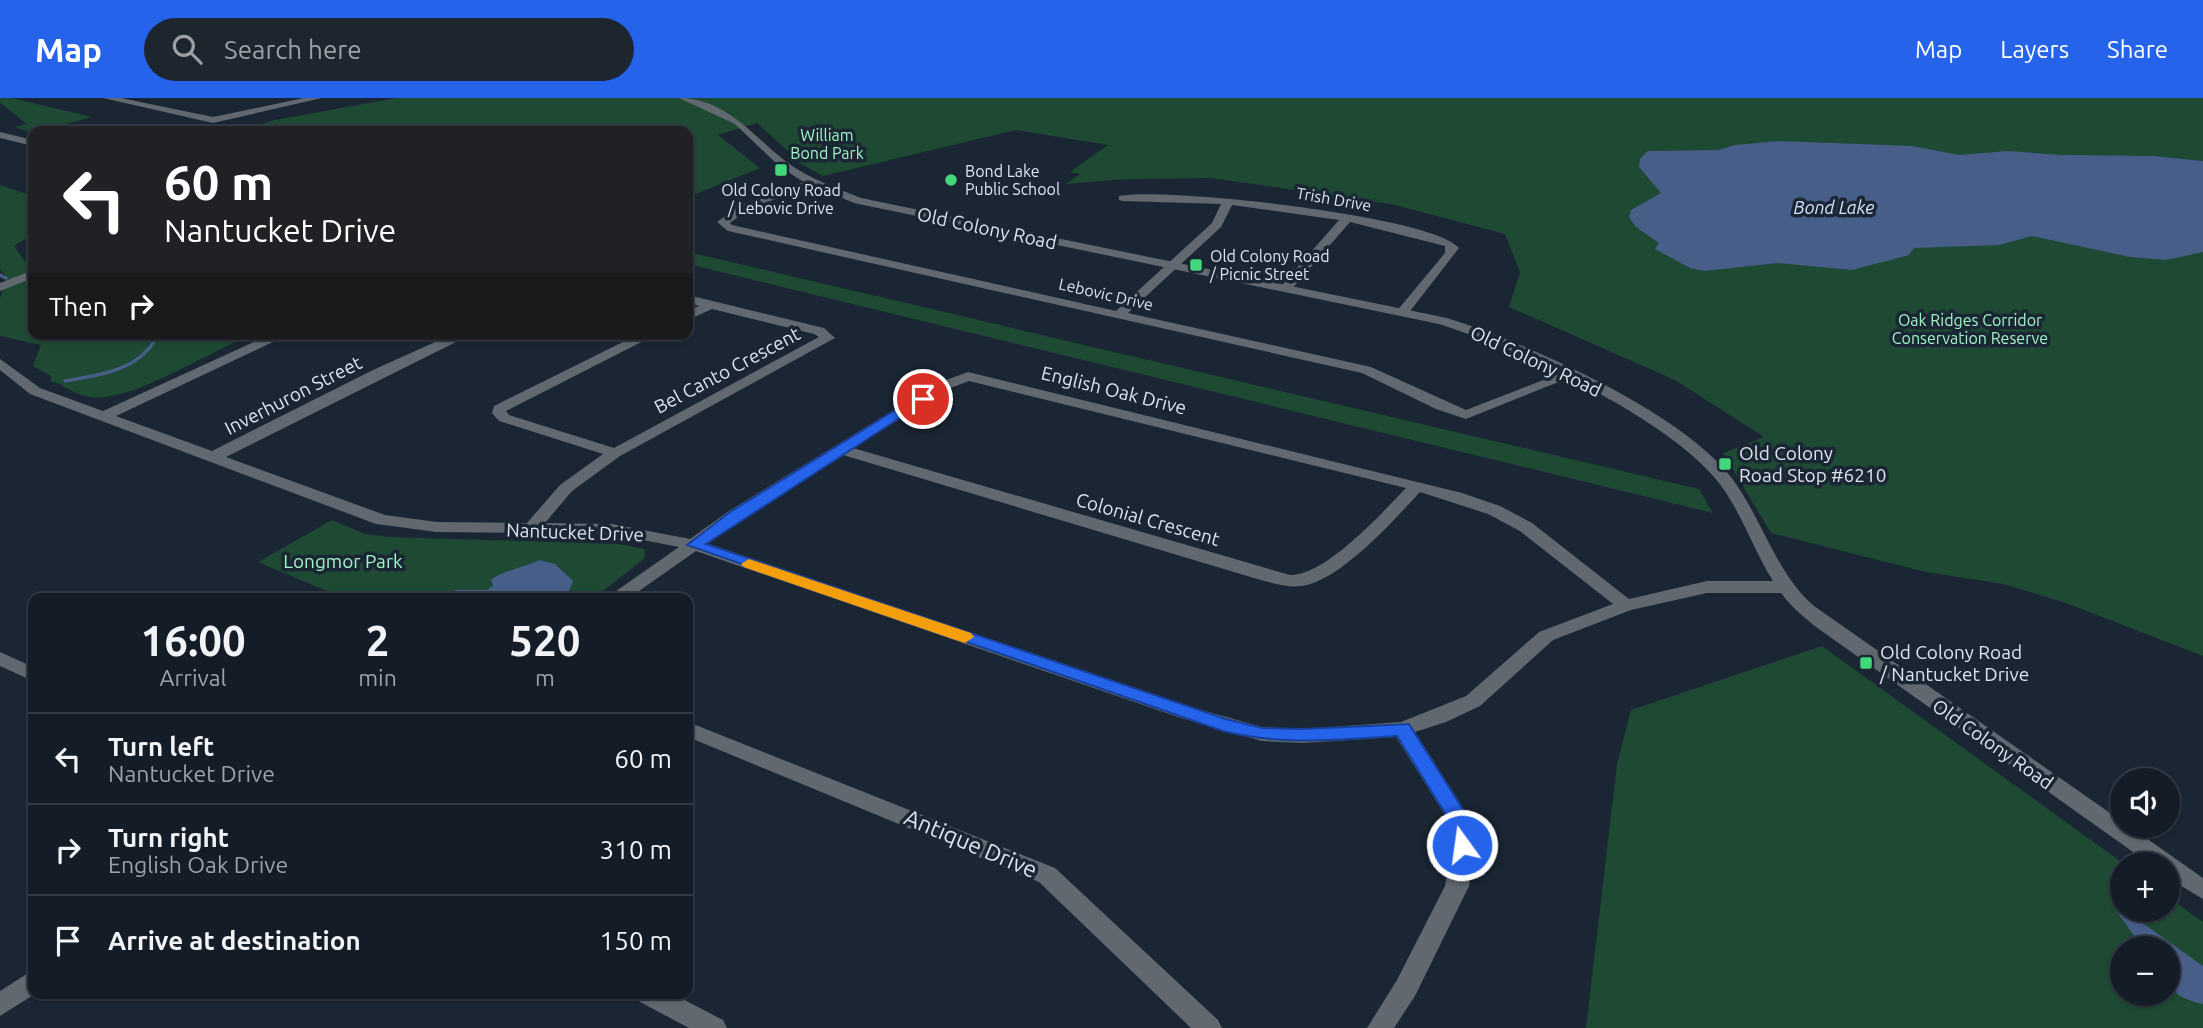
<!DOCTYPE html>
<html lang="en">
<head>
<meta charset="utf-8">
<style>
  body { margin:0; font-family:Ubuntu,sans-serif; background:#1d252f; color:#f1f3f6; height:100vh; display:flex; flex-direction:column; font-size:26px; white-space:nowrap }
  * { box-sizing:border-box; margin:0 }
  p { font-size:23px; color:#9da1a7 }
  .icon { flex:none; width:38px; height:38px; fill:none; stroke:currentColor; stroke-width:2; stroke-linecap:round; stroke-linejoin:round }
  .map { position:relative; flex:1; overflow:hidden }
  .side { position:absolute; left:28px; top:495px; width:665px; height:406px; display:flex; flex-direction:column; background:#141c27; border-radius:14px; box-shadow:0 2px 5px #0004,0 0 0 2px #333a44 }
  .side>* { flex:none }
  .guide { position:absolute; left:28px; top:28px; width:665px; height:214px; border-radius:14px; box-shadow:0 2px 5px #0004,0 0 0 2px #333a44; background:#202124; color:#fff; overflow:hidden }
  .buttons { position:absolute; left:2110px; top:670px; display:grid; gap:14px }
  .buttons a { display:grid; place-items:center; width:70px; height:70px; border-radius:50%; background:#141c27; box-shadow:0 2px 5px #0004,0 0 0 2px #333a44; font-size:35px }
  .pin { position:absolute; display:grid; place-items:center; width:60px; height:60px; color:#fff; margin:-30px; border:4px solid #fff; border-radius:50%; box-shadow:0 2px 7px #0007 }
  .me { position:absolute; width:77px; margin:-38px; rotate:346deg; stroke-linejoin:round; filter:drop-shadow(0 0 5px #0008) }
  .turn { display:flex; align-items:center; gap:24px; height:147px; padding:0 21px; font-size:32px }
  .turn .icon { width:91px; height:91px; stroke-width:2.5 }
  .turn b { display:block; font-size:49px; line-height:60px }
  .then { display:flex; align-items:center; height:66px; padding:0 21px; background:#0003; gap:14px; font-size:26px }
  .eta { display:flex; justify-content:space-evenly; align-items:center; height:119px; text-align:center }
  .eta b { font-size:42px; font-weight:700; line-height:49px }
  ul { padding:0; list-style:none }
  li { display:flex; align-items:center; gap:21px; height:91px; padding:0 21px; border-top:2px solid #333a44 }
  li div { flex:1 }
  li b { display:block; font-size:26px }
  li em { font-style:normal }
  header { display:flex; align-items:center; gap:42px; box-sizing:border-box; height:98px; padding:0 35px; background:#2563eb; color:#fff }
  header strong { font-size:33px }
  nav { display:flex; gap:38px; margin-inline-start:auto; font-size:24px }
  .search { width:490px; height:63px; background:#1d252f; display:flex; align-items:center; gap:18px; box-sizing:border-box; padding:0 24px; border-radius:38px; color:#9da1a7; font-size:26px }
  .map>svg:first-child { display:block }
  .green { fill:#1e4933; fill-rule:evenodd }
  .water { fill:#475e89 }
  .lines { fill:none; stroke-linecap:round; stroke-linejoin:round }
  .stream { stroke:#475e89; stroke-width:3.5 }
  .minor { fill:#61686f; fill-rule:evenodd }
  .tertiary { fill:#61686f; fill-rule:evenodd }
  .route { fill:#2563eb; stroke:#184099; stroke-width:2 }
  .slow { fill:#f59e0b }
  .poi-dot { fill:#43d77b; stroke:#1a2634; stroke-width:2.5 }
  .labels { text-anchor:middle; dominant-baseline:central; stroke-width:7; stroke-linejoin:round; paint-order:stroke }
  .far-park-label { font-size:16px; fill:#9ff3c4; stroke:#1a2634 }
  .far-poi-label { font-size:16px; fill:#dce3ed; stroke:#1a2634; text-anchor:start }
  .far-street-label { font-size:16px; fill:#dce3ed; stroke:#1a2634 }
  .far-water-label { font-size:18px; font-style:italic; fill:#d2e1fd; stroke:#1a2634 }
  .street-label { font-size:19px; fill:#dce3ed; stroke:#1a2634 }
  .poi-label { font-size:19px; fill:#dce3ed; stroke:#1a2634; text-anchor:start }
  .park-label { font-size:19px; fill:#9ff3c4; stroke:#1a2634 }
  .near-street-label { font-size:23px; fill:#dce3ed; stroke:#1a2634 }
</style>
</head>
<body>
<header>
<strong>Map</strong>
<div class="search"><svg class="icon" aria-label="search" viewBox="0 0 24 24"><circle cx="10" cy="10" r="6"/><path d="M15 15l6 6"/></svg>Search here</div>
<nav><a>Map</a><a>Layers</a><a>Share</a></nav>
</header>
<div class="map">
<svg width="2203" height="930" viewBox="0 0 2203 930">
  <rect width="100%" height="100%" fill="#1a2634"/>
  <path class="green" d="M0,0h12l80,19 -59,16 -18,-6 12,-3 -27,-21z
    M396,0h1807v558l-137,-53 -63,-19 -77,-12 -155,-39 -48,-80 41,-16 -89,-57 -166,-73 11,-35 -15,-38 -114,-30 -180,-26 -85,1 -60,5 14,-10 -10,-2 38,-27 -92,-15 -193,46 -20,-11 -46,-42 -39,12 42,33 -72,29v-66h-448l35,-11z
    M0,87l33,11v38l-19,12 19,27v61h222c-42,14 -129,74 -170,62 -12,-3 -21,-11 -34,-15v-5l-18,-10 8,-21 -41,-9v-37l6,-23 -6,-6z
    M688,154l1011,237 14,24 -1025,-249z
    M332,422l33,14 26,3 228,7 25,5 1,9 -51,40h-251l-85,-36z
    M1822,548l302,218 -1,46h45v-13l35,25v106h-617l31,-264 14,-54zM2123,850h45v46h-45z"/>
  <path class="water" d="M1779,43l133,5 47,9 49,-4 52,4 93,1 50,5v91l-37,8 -36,-3 -98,-21 -33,9 -85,3 -5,7 -57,15 -74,-7 -74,8 -14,-3 -35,-19 4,-6 -23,-16 -7,-10 2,-7 30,-17 -22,-26 1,-8 8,-8 71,-1 16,-5z
    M539,462l16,4 18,17 -4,10 -13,7h-121l21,-8h31l6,-4 -2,-6c12,-10 33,-12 48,-20z
    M2117,814h10l76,54v38c-38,-9 -35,-20 -35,-56h-25z"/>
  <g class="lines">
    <path class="stream" d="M0,177l6,3
      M65,283c35,-6 73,-10 92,-44l-4,-3"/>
    <path class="minor" d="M103,0h18l92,19 91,-19h18l-109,25z
      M0,34l33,8v6l-33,-8z
      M812,81l5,3 -1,2 -69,26 -17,13 2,2 384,86 96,-88 9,-19 -98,-3 -4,-1v-4c47,-9 314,20 340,52l-52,67h-10l-1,-3 49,-59v-7l-95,-24 -60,69 -4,1 -6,-4 2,-3 57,-65 -107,-15 -11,22 -93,86 243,54 95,43 98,-38h10l2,3 -110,44 -30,-10 -74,-36 -634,-142 -11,-9 22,-16z
      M33,172v8l-33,13v-8z
      M688,197l136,33 11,10 -215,118 -48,35 -27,32 67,1 78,15 39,-28 209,-128 30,-11 494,121 38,13 32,17 97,76 78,-18h79l9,6 -9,6h-79l-76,17 -78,30 -73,66 -34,16 -31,10 52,82 7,31 -5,41 -54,110 -21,32h-27l30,-48 48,-94 7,-41 -7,-30 -49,-78 -93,6 -41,-2 -84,-24 -482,-166 -67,47h-20l3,-4 67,-47 -67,-13 -175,-2 -61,-8 -346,-130 -30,-24v-11l40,29 63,23 168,-77h19l-174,82 96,35 161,-81 80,-36h19l-246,123 159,58 52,7 90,1 33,-38 43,-31 -104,-33 -7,-8 2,-7 145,-72h18l-151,77 3,4 105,33 205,-111 -5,-3 -102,-25 -24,11v-9l11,-5 -11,-3zM969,283l437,107c-25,26 -81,88 -116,87l-437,-127 95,-59zM843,357l411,123c15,4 32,10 48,8 38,-5 92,-66 118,-94l68,22 32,17 93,73 -74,28 -73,64 -65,26 -98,7 -41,-2 -71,-20 -485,-164z
      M0,554l33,15v14l-33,-15z
      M688,624l367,146 163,152 4,8h-31l-152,-146 -351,-145z
      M33,872l2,24 -35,22v-25z
      M636,896h37l50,26 4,8h-38l-49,-26z"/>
    <path class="tertiary" d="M679,0c48,0 75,40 109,65 22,16 48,25 73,35l586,120c80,25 233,93 284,159 31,41 44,95 83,129l309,216v4h6l74,52v21l-35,-21v-14h-18l-334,-237c-12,-10 -25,-20 -34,-33 -26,-34 -37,-77 -63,-111 -51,-65 -200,-134 -280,-159l-585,-121 -52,-22 -22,-14 -45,-43z"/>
  </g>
  <path class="route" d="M918,298l11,3 -223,145 520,175 36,9 41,1 106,-5 57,90 7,31 -3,5h-15l-9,-35 -49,-79c-61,4 -114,10 -174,-5l-536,-186 43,-33z"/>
  <path class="slow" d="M749,461l222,74 3,4 -9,6 -6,-2 -215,-74 -3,-3z"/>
  <g class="poi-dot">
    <rect x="774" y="65" width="14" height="14" rx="3.5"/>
    <circle cx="951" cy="82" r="7"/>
    <rect x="1189" y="160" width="14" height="14" rx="3.5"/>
    <rect x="1718" y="359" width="14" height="14" rx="3.5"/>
    <rect x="1859" y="558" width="14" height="14" rx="3.5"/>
  </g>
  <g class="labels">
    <g class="far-park-label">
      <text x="827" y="37">William<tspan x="827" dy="18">Bond Park</tspan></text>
      <text x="1970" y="222">Oak Ridges Corridor<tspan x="1970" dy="18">Conservation Reserve</tspan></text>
    </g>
    <g class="far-poi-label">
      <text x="965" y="73">Bond Lake<tspan x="965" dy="18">Public School</tspan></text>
      <text x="781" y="92" text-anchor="middle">Old Colony Road<tspan x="781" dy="18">/ Lebovic Drive</tspan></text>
      <text x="1210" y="158">Old Colony Road<tspan x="1210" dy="18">/ Picnic Street</tspan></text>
    </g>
    <g class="far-street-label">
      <text transform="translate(1334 101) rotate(10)">Trish Drive</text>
      <text transform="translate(1106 196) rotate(13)">Lebovic Drive</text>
    </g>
    <g class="far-water-label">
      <text x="1834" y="109">Bond Lake</text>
    </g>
    <g class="street-label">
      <text transform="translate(987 130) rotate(12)">Old Colony Road</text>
      <text transform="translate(1536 263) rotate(25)">Old Colony Road</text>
      <text transform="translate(727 272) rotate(-28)">Bel Canto Crescent</text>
      <text transform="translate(1114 292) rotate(14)">English Oak Drive</text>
      <text transform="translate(293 297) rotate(-27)">Inverhuron Street</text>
      <text transform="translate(1148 421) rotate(16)">Colonial Crescent</text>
      <text transform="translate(575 434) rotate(2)">Nantucket Drive</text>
      <text transform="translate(1993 646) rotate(35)">Old Colony Road</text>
    </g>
    <g class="poi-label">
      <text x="1739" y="355">Old Colony<tspan x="1739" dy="22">Road Stop #6210</tspan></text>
      <text x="1880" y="554">Old Colony Road<tspan x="1880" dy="22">/ Nantucket Drive</tspan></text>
    </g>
    <g class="park-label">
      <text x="343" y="463">Longmor Park</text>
    </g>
    <g class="near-street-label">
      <text transform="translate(971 745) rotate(23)">Antique Drive</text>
    </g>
  </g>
</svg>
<div class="buttons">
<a><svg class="icon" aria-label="sound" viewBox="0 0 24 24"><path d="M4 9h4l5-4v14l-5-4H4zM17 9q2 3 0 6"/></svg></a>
<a>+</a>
<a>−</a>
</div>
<div class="pin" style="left:923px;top:301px;background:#d93025"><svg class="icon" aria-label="arrive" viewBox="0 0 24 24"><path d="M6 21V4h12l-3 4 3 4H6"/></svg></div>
<svg class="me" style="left:1462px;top:747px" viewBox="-20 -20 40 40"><circle r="17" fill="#2563eb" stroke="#fff" stroke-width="3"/><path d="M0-11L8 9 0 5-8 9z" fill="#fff"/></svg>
<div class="guide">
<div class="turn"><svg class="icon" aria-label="left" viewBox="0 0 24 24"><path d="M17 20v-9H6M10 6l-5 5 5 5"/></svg><div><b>60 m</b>Nantucket Drive</div></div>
<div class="then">Then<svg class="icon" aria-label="right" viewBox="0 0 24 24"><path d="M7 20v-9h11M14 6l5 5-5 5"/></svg></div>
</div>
<section class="side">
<div class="eta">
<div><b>16:00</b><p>Arrival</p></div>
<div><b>2</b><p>min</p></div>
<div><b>520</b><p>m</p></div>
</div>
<ul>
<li><svg class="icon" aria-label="left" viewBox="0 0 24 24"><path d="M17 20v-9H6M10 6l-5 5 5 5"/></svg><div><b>Turn left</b><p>Nantucket Drive</p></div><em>60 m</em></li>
<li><svg class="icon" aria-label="right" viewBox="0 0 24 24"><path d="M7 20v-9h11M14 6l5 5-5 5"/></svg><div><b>Turn right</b><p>English Oak Drive</p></div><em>310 m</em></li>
<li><svg class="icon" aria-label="arrive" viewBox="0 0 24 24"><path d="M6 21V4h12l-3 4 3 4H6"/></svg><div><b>Arrive at destination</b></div><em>150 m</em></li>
</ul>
</section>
</div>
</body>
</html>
